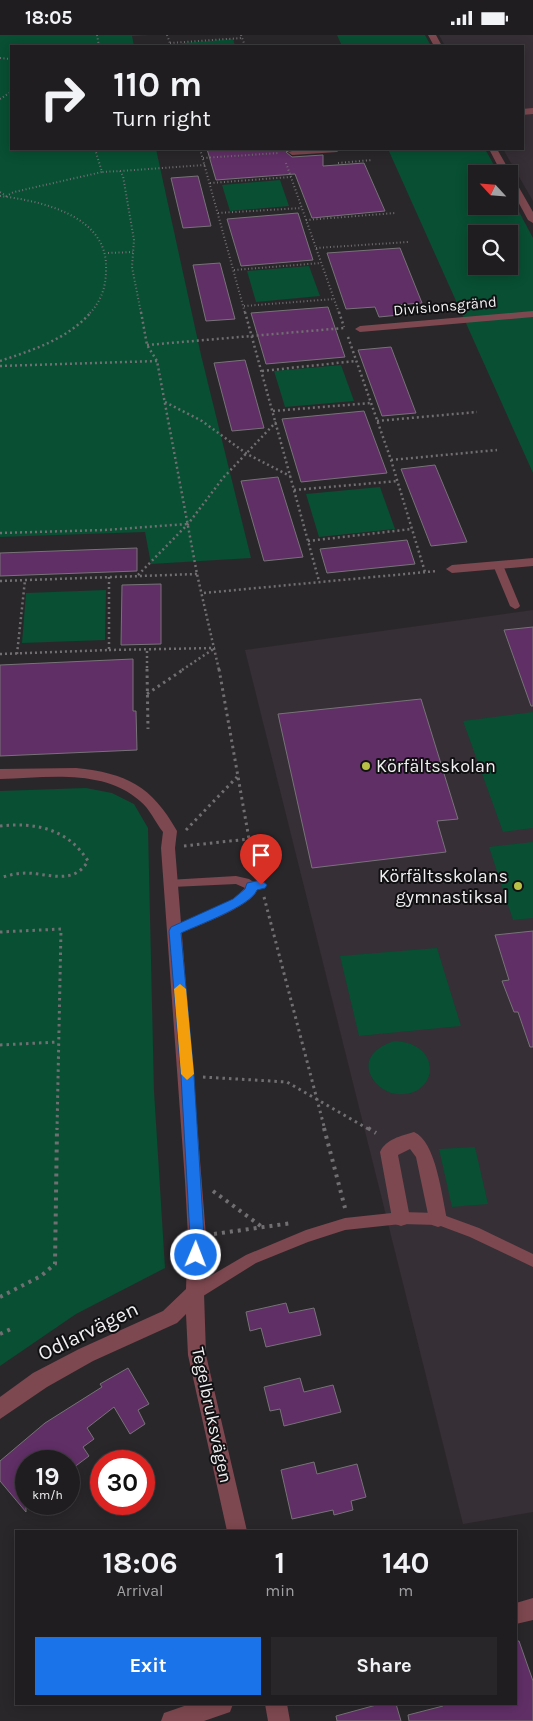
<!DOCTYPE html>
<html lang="en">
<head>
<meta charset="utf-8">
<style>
  body { margin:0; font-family:Karla,sans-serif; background:#282629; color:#f1f3f6; height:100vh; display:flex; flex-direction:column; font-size:19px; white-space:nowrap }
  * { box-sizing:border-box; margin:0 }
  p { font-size:16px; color:#a2a2a5 }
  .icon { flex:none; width:28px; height:28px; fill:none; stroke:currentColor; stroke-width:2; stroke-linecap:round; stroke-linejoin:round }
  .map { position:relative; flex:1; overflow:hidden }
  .details { position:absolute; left:15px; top:1495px; width:502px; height:175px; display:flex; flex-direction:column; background:#201d20; border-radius:0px; box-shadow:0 2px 12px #0003,0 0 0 1px #3d3b3e }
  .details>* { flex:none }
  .hud { position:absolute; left:10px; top:10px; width:514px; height:105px; border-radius:0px; box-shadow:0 2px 12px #0003,0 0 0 1px #3d3b3e; background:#201d20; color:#f1f3f6; overflow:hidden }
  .needle { width:32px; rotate:296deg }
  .fabs { position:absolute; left:468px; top:130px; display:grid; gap:10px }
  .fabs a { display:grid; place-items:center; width:50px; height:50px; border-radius:0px; background:#201d20; box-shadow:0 2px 12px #0003,0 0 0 1px #3d3b3e; font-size:25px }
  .speed { position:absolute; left:15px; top:1415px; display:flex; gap:10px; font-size:25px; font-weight:700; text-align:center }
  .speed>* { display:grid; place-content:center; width:65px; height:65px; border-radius:50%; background:#201d20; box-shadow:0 2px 12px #0003,0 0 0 1px #3d3b3e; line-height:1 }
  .speed small { font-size:12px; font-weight:400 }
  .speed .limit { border:8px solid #d22; background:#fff; color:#111 }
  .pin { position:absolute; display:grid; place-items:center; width:42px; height:42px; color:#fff; margin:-51px -21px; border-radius:50% 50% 50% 0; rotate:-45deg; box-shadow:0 0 5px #0007 }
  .pin .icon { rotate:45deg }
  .me { position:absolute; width:55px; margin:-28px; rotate:1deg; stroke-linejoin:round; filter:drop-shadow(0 0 4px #0008) }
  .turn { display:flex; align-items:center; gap:18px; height:105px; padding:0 20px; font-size:22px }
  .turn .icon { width:65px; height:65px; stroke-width:2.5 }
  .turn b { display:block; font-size:35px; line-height:42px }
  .eta { display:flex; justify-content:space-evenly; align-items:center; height:85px; text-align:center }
  .eta b { font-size:30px; font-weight:700; line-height:35px }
  .action { display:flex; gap:10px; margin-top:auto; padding:10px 20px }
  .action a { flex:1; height:58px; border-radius:0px; background:#1a73e8; color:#fff; font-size:20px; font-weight:700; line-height:58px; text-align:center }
  .action a+a { background:#282629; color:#f1f3f6 }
  .status { display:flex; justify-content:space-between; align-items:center; height:35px; padding:0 25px; background:#201d20; direction:ltr }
  .status svg { height:14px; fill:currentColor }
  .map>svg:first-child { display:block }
  .built { fill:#362f36 }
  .green { fill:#084f33; fill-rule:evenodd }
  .building { fill:#602f66; stroke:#767377 }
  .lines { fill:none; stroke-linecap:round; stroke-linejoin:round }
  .path-far3 { stroke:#726f72; stroke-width:2; stroke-dasharray:1 2.5; stroke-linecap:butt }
  .path-far2 { stroke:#726f72; stroke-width:2.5; stroke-dasharray:2 3; stroke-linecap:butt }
  .path-far1 { stroke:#726f72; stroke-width:3; stroke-dasharray:2.5 4; stroke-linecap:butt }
  .path { stroke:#726f72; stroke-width:4; stroke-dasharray:3 5; stroke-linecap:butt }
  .service { fill:#7e4850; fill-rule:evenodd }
  .minor { fill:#7e4850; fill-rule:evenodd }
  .route { fill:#1a73e8; stroke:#114b97 }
  .slow { fill:#f59e0b }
  .poi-dot { fill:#bac045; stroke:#111012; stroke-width:2 }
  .labels { text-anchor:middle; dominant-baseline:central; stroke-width:4; stroke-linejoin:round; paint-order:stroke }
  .far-street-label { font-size:15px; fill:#f1eff1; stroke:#111012 }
  .poi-label { font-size:18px; fill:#f1eff1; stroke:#111012; text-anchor:start }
  .street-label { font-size:18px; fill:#f1eff1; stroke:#111012 }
  .near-street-label { font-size:21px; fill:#f1eff1; stroke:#111012 }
</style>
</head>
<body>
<div class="status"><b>18:05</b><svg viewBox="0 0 49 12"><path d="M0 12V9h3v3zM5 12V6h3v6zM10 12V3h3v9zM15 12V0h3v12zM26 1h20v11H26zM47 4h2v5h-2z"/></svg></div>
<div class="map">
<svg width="533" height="1686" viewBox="0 0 533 1686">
  <rect width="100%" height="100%" fill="#2a272a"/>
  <path class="built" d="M439,0h94v166l-30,-52h19v-103h-77z
    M533,575v902l-70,12 -218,-874z"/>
  <path class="green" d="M0,0h150l-18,1 2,10h-123v103h145l45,206 50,203 -100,6 -6,-32 -145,5z
    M337,0h88l6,11h-89z
    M233,4l2,7h-52l-1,-3z
    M388,114h97l14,25h-23v32h33v-13l24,45v235zM476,199h33v32h-33z
    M280,145l9,26 -59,5 -8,-26z
    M309,231l11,30 -64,6 -9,-31z
    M341,330l13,36 -69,6 -11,-36z
    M380,452l15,42 -76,8 -13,-43z
    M106,555l-1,50 -83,3 4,-50z
    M533,677v116l-30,4 -40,-111z
    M86,753l26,5 22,11 14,24 6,263 11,177 -89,46 -76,52v-575z
    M533,807v76l-20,2 -24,-73z
    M437,913l24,78 -102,10 -19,-80z
    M395,1006c53,3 41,63 -4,52 -8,-3 -16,-9 -20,-17 -9,-18 8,-31 24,-35z
    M475,1112l13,57 -36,3 -13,-58z"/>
  <path class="building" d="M207,114h86l-7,3 6,5 31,-2v11l41,-3 21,48 -73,7 -17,-44 -79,6z
    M198,141l13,50 -28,2 -12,-50z
    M298,178l15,47 -72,6 -14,-47z
    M400,213l22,55 -28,2 5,10 -20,2 -4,-10 -29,2 -19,-56z
    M220,228l15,56 -29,2 -13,-56z
    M328,272l17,50 -79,7 -15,-51z
    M391,312l25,66 -34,3 -24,-66z
    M245,325l19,68 -32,3 -18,-68z
    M364,376l23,62 -86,9 -19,-63z
    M435,430l32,77 -36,4 -30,-77z
    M278,442l25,80 -39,4 -23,-80z
    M407,505l8,24 -88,9 -7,-24z
    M137,513v23l-137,5v-23z
    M161,549v60l-40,1 1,-60z
    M533,592v79h-2l-27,-76z
    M133,624v52h3l1,39 -137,6v-91z
    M421,664l37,120 -21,2 9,31 -134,16 -34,-154z
    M533,896v116h-3l-12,-35h-4l-12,-31 7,-1 -14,-45z
    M286,1268l3,10 25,-5 7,27 -55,12 -5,-19 -11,3 -4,-19z
    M128,1333l21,36 -11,6 7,14 -15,10 -16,-27 -27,21 7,11 -11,8 6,9 -16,12 -3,-7h-44v51l-26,-31v-20l45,-38 57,-36 -2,-3z
    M300,1343l4,14 29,-7 8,27 -57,14 -4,-17 -10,2 -6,-24z
    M314,1427l3,12 40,-10 9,33 -15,4 2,9 -19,5 -1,-5 -41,9 -11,-49z
    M516,1606h3l14,40v40h-124l-1,-6 35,-9v-2h73z
    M380,1669h16l5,17h-64l-1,-5z"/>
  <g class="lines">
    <path class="path-far3" d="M97,0l2,11
      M167,0l4,11
      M241,0l4,11
      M170,8l72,-5
      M0,23l11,1
      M0,64l11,-7
      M95,114l7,23 18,-1 3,5 11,64 -2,27 9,46
      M200,114l45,164
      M203,123l76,-5
      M286,128l53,150
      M338,128l34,-3
      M120,136l85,-6
      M210,148l81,-6
      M0,157l6,4 8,-4 88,-20
      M0,161c42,5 109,20 106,74 0,17 -5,31 -16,43
      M218,178l84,-5
      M306,185l89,-7
      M316,213l92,-6
      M108,218l25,-1
      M234,235l87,-7
      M244,271l90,-7"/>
    <path class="path-far2" d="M141,277l6,33 10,16 40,213 22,96
      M245,277l74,269
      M339,277l5,15
      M348,302l43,123 34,112
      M147,310l197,-17
      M0,326c33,-11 68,-22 91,-49
      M0,331l157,-5
      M262,336l94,-10
      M165,367l37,19 45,33 43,22
      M273,376l98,-8
      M377,386l100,-9
      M391,425l106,-10
      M294,455l104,-9
      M0,498l105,-3 82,-6
      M308,506l104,-12
      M138,540l50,-51 35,-46 53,-56
      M0,546l197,-7
      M204,558l233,-22
      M109,615l106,-2
      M147,616v19
      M0,619l109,-4v-74
      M17,619l8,-74
      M182,635l33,-22"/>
    <path class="path-far1" d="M147,634l1,60
      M219,634l30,170 8,32
      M147,659l37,-25
      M0,791c36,-4 68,3 88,35 -14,24 -38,13 -61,12 -9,0 -18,2 -27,5
      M186,795l51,-53
      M184,811l65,-7
      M264,862l61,233
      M0,897l61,-3 -4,201
      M0,1010l58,-3
      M203,1042l84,5 83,48"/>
    <path class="path" d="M324,1093l21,80
      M368,1093l8,5
      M213,1156l49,36
      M214,1199l78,-11
      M0,1262l41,-21 14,-12 2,-136
      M0,1299l11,-5"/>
    <path class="service" d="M498,527l5,3 17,41 -2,2 -3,1 -5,-3 -17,-41z
      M236,841l13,3 6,4c2,4 3,7 0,11 -11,15 -58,32 -76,40h-8l-2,-3 2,-3 62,-29 12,-11 -9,-4 -64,3 -4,-1 -2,-3 2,-3z
      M401,1177l37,1 41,15 54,26v13l-63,-30 -32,-12 -37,-1 -56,6 -37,12 -52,21 -56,35 -5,2 -5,-2 -2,-5 2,-5 56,-33 60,-25 39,-12z"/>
    <path class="minor" d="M428,0h8l6,11h-8z
      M533,73v6l-11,1v-6z
      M300,114h41l-4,3 -45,3 -4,-3z
      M489,114h8l36,63v11l-5,-3 -19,-35v-11h-7z
      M533,276v6l-173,15 -5,-3 5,-3z
      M533,523v8l-81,7 -6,-4 6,-4z
      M76,733c50,5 76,18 101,63l-2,17 31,388 -2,57 2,62 41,176h-20l-39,-176 -2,-41 -9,9 -84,38 -46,26 -47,32v-22l33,-24 46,-24 84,-38 23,-22 2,-53 -3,-55 -24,-333 2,-16c-8,-10 -13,-23 -23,-31 -37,-33 -95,-23 -140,-22v-10z
      M414,1097c22,9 28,65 33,87l-3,6 -6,2 -6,-2 -3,-6 -13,-62 -6,-8 -12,6 12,63 -3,6 -6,2 -6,-2 -3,-6 -12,-66c6,-13 21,-16 34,-20z
      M533,1563v22l-17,4v-21z
      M190,1669h43l-3,8 -26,9h-43l3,-8z
      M265,1669h22l3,17h-22z"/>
  </g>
  <path class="route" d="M261,845l6,5 -2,3 -8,2c-6,16 -59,35 -76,43l13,143 10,160 -3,24 -5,2 -5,-2 -2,-5 1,-19 -9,-160 -12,-145 2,-4 62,-28 12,-10 2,-6z"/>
  <path class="slow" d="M180,949l6,5 8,85 -7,6 -6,-6 -7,-85z"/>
  <g class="poi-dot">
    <circle cx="366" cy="731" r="5"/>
    <circle cx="518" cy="851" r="5"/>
  </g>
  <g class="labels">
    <g class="far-street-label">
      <text transform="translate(445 271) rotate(-5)">Divisionsgränd</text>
    </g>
    <g class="poi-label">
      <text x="376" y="731">Körfältsskolan</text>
      <text x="508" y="841" text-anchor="end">Körfältsskolans<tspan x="508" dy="21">gymnastiksal</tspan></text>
    </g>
    <g class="street-label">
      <text transform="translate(212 1380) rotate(78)">Tegelbruksvägen</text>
    </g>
    <g class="near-street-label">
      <text transform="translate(88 1296) rotate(-26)">Odlarvägen</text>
    </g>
  </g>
</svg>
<div class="fabs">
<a><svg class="needle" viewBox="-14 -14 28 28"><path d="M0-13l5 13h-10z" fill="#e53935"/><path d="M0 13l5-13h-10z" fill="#a2a2a5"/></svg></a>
<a><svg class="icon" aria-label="search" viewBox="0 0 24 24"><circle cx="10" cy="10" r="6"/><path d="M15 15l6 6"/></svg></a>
</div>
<div class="speed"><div>19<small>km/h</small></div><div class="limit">30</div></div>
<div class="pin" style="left:261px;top:850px;background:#d93025"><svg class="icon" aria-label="arrive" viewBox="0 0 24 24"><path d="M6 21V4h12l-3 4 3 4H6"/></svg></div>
<svg class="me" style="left:196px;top:1220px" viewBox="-20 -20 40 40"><circle r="17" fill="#1a73e8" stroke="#fff" stroke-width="3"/><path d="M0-11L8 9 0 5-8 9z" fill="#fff"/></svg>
<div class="hud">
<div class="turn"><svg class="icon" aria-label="right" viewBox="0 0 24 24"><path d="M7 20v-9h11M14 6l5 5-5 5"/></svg><div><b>110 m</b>Turn right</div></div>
</div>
<section class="details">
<div class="eta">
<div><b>18:06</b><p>Arrival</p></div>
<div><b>1</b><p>min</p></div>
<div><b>140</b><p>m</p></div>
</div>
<div class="action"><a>Exit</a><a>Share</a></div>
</section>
</div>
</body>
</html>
